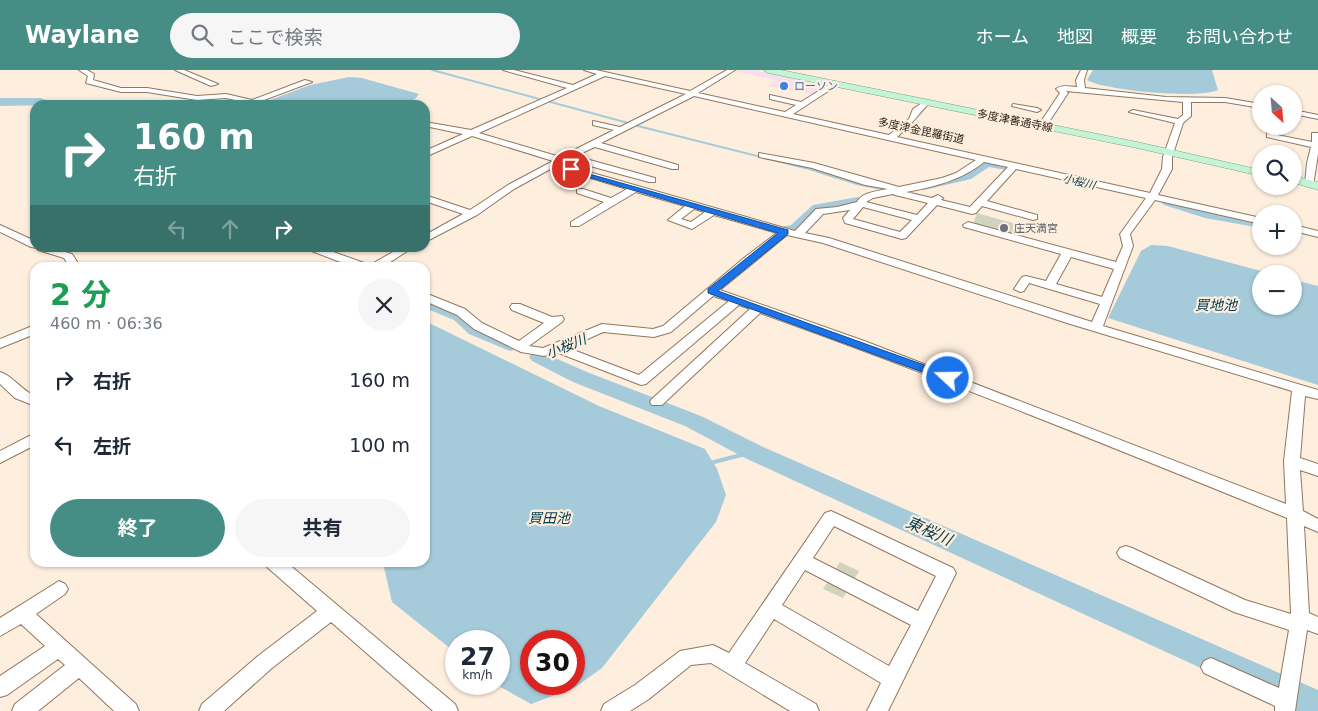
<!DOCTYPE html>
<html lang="ja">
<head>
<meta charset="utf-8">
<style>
  body { margin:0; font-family:"DejaVu Sans","Noto Sans JP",sans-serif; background:#f6f6f7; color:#1f2937; height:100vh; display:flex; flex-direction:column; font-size:19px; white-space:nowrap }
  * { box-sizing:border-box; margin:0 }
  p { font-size:16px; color:#747a83 }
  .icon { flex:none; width:28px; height:28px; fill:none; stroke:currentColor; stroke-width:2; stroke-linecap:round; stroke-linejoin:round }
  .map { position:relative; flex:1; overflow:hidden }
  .side { position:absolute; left:30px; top:192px; width:400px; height:305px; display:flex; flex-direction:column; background:#fff; border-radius:15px; box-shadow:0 1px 4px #0004 }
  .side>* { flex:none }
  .top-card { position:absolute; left:30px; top:30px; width:400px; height:152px; border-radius:15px; box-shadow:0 1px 4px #0004; background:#468d85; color:#fff; overflow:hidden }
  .needle { width:32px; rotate:154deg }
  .buttons { position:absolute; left:1252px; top:15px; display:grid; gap:10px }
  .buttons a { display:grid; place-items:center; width:50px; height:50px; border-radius:50%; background:#fff; box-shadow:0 1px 4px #0004; font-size:25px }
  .speed { position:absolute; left:445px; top:560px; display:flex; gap:10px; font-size:25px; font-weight:700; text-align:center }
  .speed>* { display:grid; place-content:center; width:65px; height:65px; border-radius:50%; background:#fff; box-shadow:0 1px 4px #0004; line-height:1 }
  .speed small { font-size:12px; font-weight:400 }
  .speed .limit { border:8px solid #d22; background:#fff; color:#111 }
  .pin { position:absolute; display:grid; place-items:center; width:42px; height:42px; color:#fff; margin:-21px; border:2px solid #fff; border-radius:50%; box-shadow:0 1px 5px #0007 }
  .me { position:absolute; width:55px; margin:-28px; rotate:291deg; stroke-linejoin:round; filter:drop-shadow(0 0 4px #0008) }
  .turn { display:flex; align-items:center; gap:18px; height:105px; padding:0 20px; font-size:22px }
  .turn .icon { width:65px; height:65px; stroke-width:2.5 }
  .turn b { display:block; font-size:35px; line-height:42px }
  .lanes { display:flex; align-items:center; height:48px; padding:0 20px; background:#0003; justify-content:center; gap:25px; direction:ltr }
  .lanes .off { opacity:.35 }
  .round { display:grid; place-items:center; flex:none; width:52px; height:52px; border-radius:26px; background:#f6f6f7 }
  .head { display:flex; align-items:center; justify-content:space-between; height:85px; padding:0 20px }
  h1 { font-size:30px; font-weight:700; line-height:38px; color:#1e9e55 }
  .button { display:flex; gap:10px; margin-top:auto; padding:10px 20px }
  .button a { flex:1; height:58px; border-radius:30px; background:#468d85; color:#fff; font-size:20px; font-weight:700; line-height:58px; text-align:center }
  .button a+a { background:#f6f6f7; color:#1f2937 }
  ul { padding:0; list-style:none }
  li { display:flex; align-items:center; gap:15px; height:65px; padding:0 20px }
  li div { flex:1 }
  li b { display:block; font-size:19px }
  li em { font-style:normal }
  header { display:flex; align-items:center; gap:30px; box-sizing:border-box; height:70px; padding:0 25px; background:#468d85; color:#fff }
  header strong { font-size:24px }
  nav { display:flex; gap:28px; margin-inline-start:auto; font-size:18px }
  .search { width:350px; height:45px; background:#f6f6f7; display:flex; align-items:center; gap:12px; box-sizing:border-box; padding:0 18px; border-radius:28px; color:#747a83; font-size:19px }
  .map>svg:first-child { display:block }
  .commercial { fill:#f4e0ef }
  .green { fill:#d0d4bf }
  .water { fill:#a5cbda; fill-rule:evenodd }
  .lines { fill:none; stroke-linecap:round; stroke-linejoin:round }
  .stream-far2 { stroke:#a5cbda; stroke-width:2 }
  .stream-far1 { stroke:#a5cbda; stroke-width:3 }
  .stream { stroke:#a5cbda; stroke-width:4 }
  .river { fill:#a5cbda; fill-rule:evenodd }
  .minor-casing { stroke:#90775f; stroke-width:2 }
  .major-casing { stroke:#76a582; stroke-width:1 }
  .minor { fill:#fff; fill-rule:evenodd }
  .major { fill:#c4f3d6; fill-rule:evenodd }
  .route { fill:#1a73e8; stroke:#114b97 }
  .shop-dot { fill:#3f7fe0; stroke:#feeede; stroke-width:2 }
  .worship-dot { fill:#6b7280; stroke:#feeede; stroke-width:2 }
  .labels { text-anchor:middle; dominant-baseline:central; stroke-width:4.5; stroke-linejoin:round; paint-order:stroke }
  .far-shop-label { font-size:11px; fill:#366cbe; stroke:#feeede; text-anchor:start }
  .far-street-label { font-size:11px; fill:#2e241a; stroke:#feeede }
  .far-water-label { font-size:11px; font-style:italic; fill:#043d4e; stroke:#feeede }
  .far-worship-label { font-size:11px; fill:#5b616d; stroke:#feeede; text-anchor:start }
  .water-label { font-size:14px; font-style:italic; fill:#043d4e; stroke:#feeede }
  .near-water-label { font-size:16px; font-style:italic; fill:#043d4e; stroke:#feeede }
</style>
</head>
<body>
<header>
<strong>Waylane</strong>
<div class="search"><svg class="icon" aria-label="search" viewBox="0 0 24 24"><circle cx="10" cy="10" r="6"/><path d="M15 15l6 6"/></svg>ここで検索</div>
<nav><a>ホーム</a><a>地図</a><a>概要</a><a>お問い合わせ</a></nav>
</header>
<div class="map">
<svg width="1318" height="641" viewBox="0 0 1318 641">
  <rect width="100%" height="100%" fill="#feeede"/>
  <path class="commercial" d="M755,0l71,16 -15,8 -43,-8 8,-6 -42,-9z"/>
  <path class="green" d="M977,143l53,15 -8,10 -49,-14z
    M840,492l19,9 -16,27 -20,-9z"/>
  <path class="water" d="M1093,0h119l6,20c-19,9 -112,1 -131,-10z
    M349,7l13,1 57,16 -4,5 -19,6h-139l53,-20z
    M1151,175l17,1 104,28h-11v32h33v-26l24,6v99l-210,-67 33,-67z
    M425,251l174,85 106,43 12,20 9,26 -10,27 -114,146 -28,20 -43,16 -36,-20h4v-43h-43v12l-64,-51 -9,-39 42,-1zM531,571h43v43h-43z"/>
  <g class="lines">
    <path class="stream-far2" d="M432,0l200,54
      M634,55l187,47"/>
    <path class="stream-far1" d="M817,101l42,13 32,6
      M425,235l3,-3"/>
    <path class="stream" d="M710,393l43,-11"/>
    <path class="river" d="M0,28h41l15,7 -56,1z
      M987,88l30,6 2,3 -7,4 -23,-4 -18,12 -47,11 -5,-1 -2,-3 2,-3 42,-10z
      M858,127l5,2 3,3 -3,3 -21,6 -20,1 -20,20 -15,3 -6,-2 -2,-3 2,-3 10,-2 22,-20z
      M1169,127l38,12 54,9v10l-56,-10 -41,-13 -3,-3 3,-3z
      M425,226l43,16 15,14 34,15 3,4 -3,4 -7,2 -41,-17 -15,-14 -29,-12z
      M539,281l48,21 114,44 60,30 557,244v21h-24l-549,-253 -60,-32 -112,-44 -41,-21 -3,-4 3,-4z"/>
    <defs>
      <path id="minor" d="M79,0h8l7,4 -1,6 28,8h26l50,8 29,-2 26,6 53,-20 7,2 -59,22 -27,-6 -29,2 -50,-8h-26l-35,-9 2,-7z
        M175,0h9l34,14 -7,2z
        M503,0h11l59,15 24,-11 -13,-4h12l94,21 37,-21h8l-37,23 87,19 11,-7 -26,-6v-4l31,7 32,-20h3v4l-43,28 96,21 20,-16 4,-10 12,-8 4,2c-11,12 -19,23 -32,34l253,56 12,-24 1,-12 12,-34 -46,-11 4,-2 45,9 5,-4v-13l-117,-11 2,2 -23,35h-6l-1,-2 22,-33 -4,-4c6,-5 14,-2 21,-2l-1,-7 5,-10h6l-3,10 1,8 81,9 59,1 36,6v4l-36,-6h-34v14l-8,7 -11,34v12l-14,26 103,23v6l-106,-24 -25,34 3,12 -30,80 215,64v9l-13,-3 -5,62 18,6v12l-18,-6 3,41 15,8v13l-14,-6 5,87 9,4v17l-11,-4 -12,81h-20v-5l-71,-33 -3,-6 3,-6 7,-3 68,30 10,-58 -55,-18 -114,-54 -3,-5 3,-5 6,-2 6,2 113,52 46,14 -4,-96c-175,-71 -350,-142 -527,-205l-98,92h-10l-2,-3 2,-3 98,-90 -11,-4 -93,79 -5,1 -85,-33 -12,4 -23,-4 -47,-23 -17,-14 -32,-14v-8l40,16 17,14 37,18 25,-18 -32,-13 -2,-3 2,-3h8l32,13 10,-1 2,3 -2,3 -33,24 14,2 59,-24 51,5 10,-3 81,-68 33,-25 -63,-18 -22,14 -24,-9 17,-14 -49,-14 -57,34h-8v-4l33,-20 -27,-9v-4h6l28,9 16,-9 -73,-22 -40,22 -37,26 -52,27v-7l38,-21 -38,-13v-6l45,15 38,-25 45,-24 -81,-25 -47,21v-6l38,-17 -38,-8v-4l46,8 96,-42zM605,6l81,18 -66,33 -27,-6v4l21,5 -54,27 -81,-24zM694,26l282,64 -20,13 -14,5 -43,9 -85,-24 -55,-10v4l53,11 53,17 23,4c-10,2 -26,3 -31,13l-20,5 -21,2 -21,22 -234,-67 7,-4 81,22h6v-4l-80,-22 20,-9 77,22h6v-4l-77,-22zM984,92l24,5 -38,40 -29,-7 2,-2 -5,-3 -6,3 -26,-6c28,-5 56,-12 78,-30zM1016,99l130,29 -26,36 3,12 -7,16 -148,-40 -5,3 1,2 97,27 -15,27 -20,-5 -4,1 -8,12 6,3 4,-1 5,-8 71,21 -8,18 -263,-84 -24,-5 18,-19 27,-4 -7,8 2,5 57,16 4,-1 31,-33 35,9 4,-1 6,-7 51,14 4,-1v-4l-50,-14zM893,124l2,1 33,8 -11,12 -51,-13 7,-4zM863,137l49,13 -12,12 -47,-13zM694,139l11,3 -14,10 -10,-3zM787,165l36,8 244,80 225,68 -8,70 2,43 -419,-162 -147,-52zM1071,187l43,12 -12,28 -46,-13zM713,226l16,5 -90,74 -71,-27 35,-16 51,5 17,-5z
        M1013,34l24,4 4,2 -4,2 -25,-6z
        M1294,40l24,5v4l-24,-5z
        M1267,63l45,9v-9h6v21l-5,32 -3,1 -5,-3 2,-21 4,-16 -44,-10z
        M0,155l35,16v7h17l20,6 9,14h-11l-6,-10 -26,-8 -1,-2 -6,-1 -31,-15z
        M1294,155l24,6v6l-24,-6z
        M308,178h14l48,17 30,-17h12l-31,20h-25l-47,-18z
        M35,255v9l-35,14v-9z
        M0,302c12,3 21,18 35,24v10l-20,-8 -15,-14z
        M35,363v12l-35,18v-12z
        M831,441l122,57 3,5 -68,138h-21l14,-28 -107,-64 -29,44 71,41 3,7h-29l-79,-48 -20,2 -42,34 -19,12h-29l3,-7 31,-19 45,-34 33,-6 16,8 96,-140zM834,456l102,50 -18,35 -105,-53zM805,500l106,55 -22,41 -107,-61z
        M265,492h21l169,142 3,7h-25l-102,-89 -59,46 -48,43h-25l3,-7 56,-48 59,-45 -50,-44z
        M59,511l6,3 3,5 -3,5 -29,20 100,90 3,7h-25l-35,-33 -41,33h-26l3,-7 50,-39 -7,-6 -51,36 -7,2v-21l45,-30 -24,-22 -21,12v-18z"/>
      <path id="major" d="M764,0h17l356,72 124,28v6l-124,-28 -369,-75z
        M1294,106l24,6v8l-24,-7z"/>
    </defs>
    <use href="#minor" class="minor-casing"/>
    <use href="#major" class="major-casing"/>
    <use href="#minor" class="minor"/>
    <use href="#major" class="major"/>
  </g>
  <path class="route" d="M568,98l220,62v4l-70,57 234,84 1,3 -1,2h-8l-236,-87v-4l70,-56 -210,-62z"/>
  <circle class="shop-dot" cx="784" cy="16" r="5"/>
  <circle class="worship-dot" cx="1004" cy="158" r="5"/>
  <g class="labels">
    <g class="far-shop-label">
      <text x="794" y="16">ローソン</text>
    </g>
    <g class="far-street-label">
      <text transform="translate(1015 51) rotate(11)">多度津善通寺線</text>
      <text transform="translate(921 61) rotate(12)">多度津金毘羅街道</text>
    </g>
    <g class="far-water-label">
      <text transform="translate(1079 112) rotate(13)">小桜川</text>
    </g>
    <g class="far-worship-label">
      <text x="1014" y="158">庄天満宮</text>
    </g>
    <g class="water-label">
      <text x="1216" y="235">買地池</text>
      <text transform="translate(566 276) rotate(-22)">小桜川</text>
      <text x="549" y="448">買田池</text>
    </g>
    <g class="near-water-label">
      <text transform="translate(929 461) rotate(24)">東桜川</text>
    </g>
  </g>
</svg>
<div class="buttons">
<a><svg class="needle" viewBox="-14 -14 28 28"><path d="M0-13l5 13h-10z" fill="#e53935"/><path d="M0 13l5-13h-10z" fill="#747a83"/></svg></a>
<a><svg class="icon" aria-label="search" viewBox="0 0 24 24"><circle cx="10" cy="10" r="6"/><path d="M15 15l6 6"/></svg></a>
<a>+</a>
<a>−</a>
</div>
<div class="speed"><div>27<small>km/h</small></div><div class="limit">30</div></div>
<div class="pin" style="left:571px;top:99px;background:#d93025"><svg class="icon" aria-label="arrive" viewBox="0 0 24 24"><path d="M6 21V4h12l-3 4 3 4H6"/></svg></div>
<svg class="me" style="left:948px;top:308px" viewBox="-20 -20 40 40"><circle r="17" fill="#1a73e8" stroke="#fff" stroke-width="3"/><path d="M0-11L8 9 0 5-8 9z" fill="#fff"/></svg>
<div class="top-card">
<div class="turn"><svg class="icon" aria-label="right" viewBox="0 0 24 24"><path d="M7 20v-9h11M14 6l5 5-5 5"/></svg><div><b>160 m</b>右折</div></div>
<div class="lanes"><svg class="icon off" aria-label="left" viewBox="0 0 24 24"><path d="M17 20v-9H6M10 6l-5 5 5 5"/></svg><svg class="icon off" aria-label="ahead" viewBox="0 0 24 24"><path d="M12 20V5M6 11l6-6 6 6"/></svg><svg class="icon" aria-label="right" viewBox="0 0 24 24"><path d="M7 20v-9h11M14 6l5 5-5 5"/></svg></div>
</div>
<section class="side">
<div class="head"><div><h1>2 分</h1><p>460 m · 06:36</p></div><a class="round"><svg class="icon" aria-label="close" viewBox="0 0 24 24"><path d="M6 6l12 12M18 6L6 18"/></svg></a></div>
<ul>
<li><svg class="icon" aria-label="right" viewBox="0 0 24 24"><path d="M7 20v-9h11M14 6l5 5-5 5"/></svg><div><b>右折</b></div><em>160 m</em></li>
<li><svg class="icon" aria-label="left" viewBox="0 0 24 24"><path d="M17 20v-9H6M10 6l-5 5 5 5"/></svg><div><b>左折</b></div><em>100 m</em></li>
</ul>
<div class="button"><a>終了</a><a>共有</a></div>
</section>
</div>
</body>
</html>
